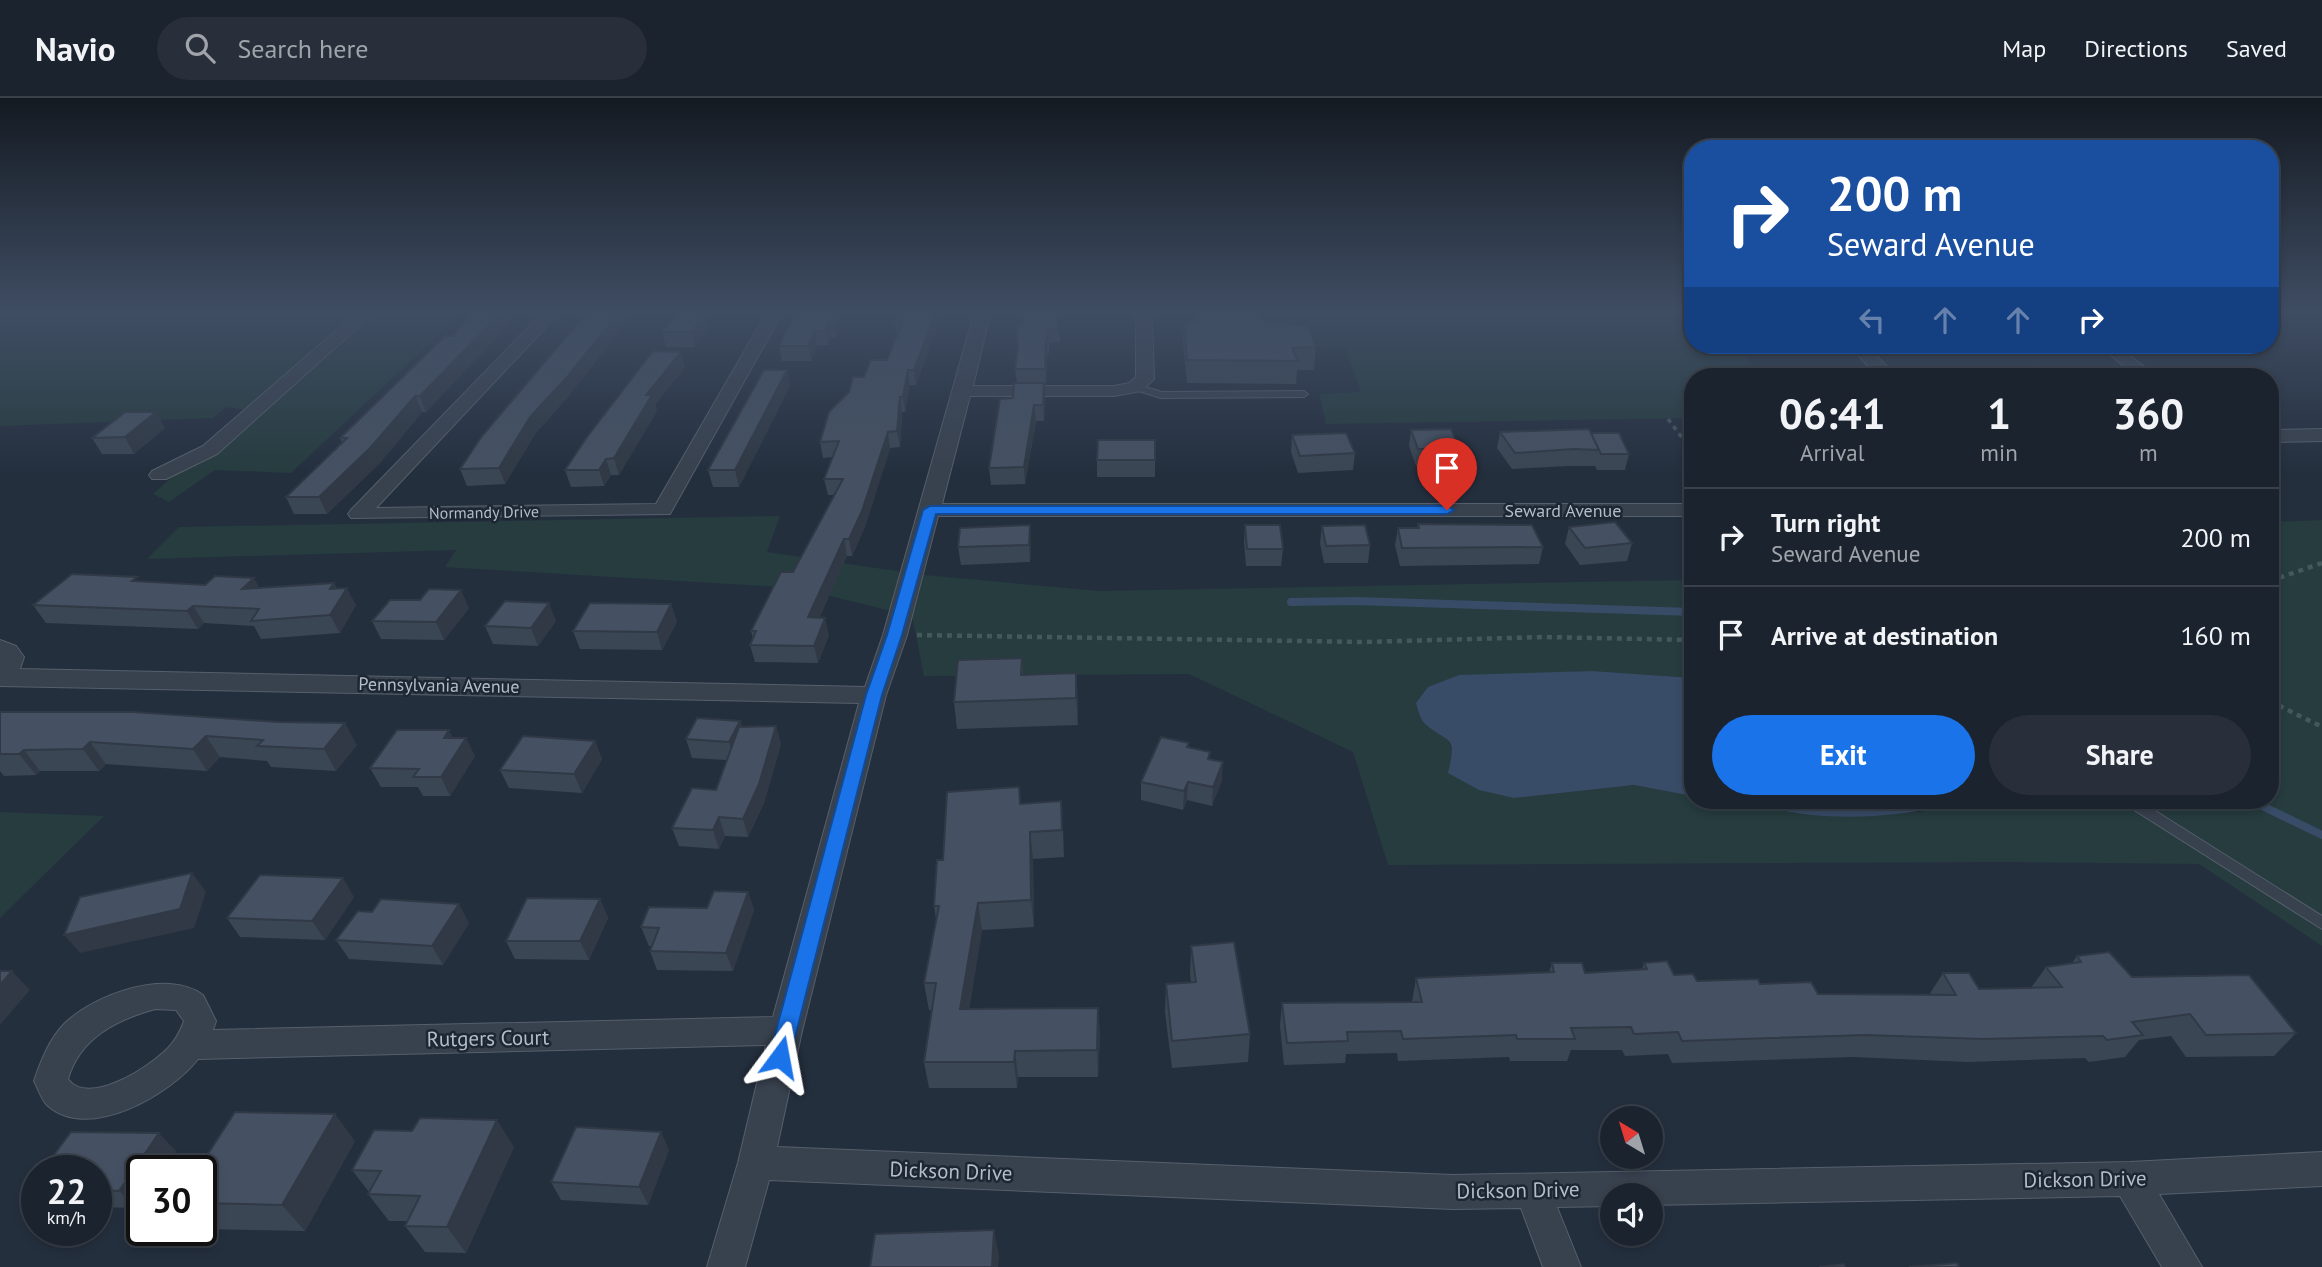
<!DOCTYPE html>
<html lang="en">
<head>
<meta charset="utf-8">
<style>
  body { margin:0; font-family:"PT Sans",sans-serif; background:#282f3a; color:#f1f3f6; height:100vh; display:flex; flex-direction:column; font-size:26px; white-space:nowrap }
  * { box-sizing:border-box; margin:0 }
  p { font-size:23px; color:#a0a4aa }
  .icon { flex:none; width:38px; height:38px; fill:none; stroke:currentColor; stroke-width:2; stroke-linecap:round; stroke-linejoin:round }
  .map { position:relative; flex:1; overflow:hidden }
  .side { position:absolute; left:1684px; top:270px; width:595px; height:441px; display:flex; flex-direction:column; background:#1b232e; border-radius:28px; box-shadow:0 4px 10px #0003,0 0 0 2px #39404a }
  .side>* { flex:none }
  .guide { position:absolute; left:1684px; top:42px; width:595px; height:214px; border-radius:28px; box-shadow:0 4px 10px #0003,0 0 0 2px #39404a; background:#1a4fa0; color:#fff; overflow:hidden }
  .needle { width:46px; rotate:322deg }
  .controls { position:absolute; left:1600px; top:1008px; display:grid; gap:14px }
  .controls a { display:grid; place-items:center; width:63px; height:63px; border-radius:50%; background:#1b232e; box-shadow:0 4px 10px #0003,0 0 0 2px #39404a; font-size:35px }
  .speed { position:absolute; left:21px; top:1057px; display:flex; gap:14px; font-size:35px; font-weight:700; text-align:center }
  .speed>* { display:grid; place-content:center; width:91px; height:91px; border-radius:50%; background:#1b232e; box-shadow:0 4px 10px #0003,0 0 0 2px #39404a; line-height:1 }
  .speed small { font-size:18px; font-weight:400 }
  .speed .limit { border:4px solid #111; border-radius:10px; background:#fff; color:#111 }
  .pin { position:absolute; display:grid; place-items:center; width:60px; height:60px; color:#fff; margin:-72px -30px; border-radius:50% 50% 50% 0; rotate:-45deg; box-shadow:0 0 7px #0007 }
  .pin .icon { rotate:45deg }
  .me { position:absolute; width:77px; margin:-38px; rotate:13deg; stroke-linejoin:round; filter:drop-shadow(0 0 5px #0008) }
  .turn { display:flex; align-items:center; gap:24px; height:147px; padding:0 28px; font-size:32px }
  .turn .icon { width:91px; height:91px; stroke-width:2.5 }
  .turn b { display:block; font-size:49px; line-height:60px }
  .lanes { display:flex; align-items:center; height:66px; padding:0 28px; background:#0003; justify-content:center; gap:35px; direction:ltr }
  .lanes .off { opacity:.35 }
  .eta { display:flex; justify-content:space-evenly; align-items:center; height:119px; text-align:center }
  .eta b { font-size:42px; font-weight:800; line-height:49px }
  .cta { display:flex; gap:14px; margin-top:auto; padding:14px 28px }
  .cta a { flex:1; height:80px; border-radius:42px; background:#1a73e8; color:#fff; font-size:28px; font-weight:800; line-height:80px; text-align:center }
  .cta a+a { background:#282f3a; color:#f1f3f6 }
  ul { padding:0; list-style:none }
  li { display:flex; align-items:center; gap:21px; height:98px; padding:0 28px; border-top:2px solid #39404a }
  li div { flex:1 }
  li b { display:block; font-size:26px }
  li em { font-style:normal }
  header { display:flex; align-items:center; gap:42px; box-sizing:border-box; height:98px; padding:0 35px; background:#1b232e; border-bottom:2px solid #39404a }
  header strong { font-size:33px }
  nav { display:flex; gap:38px; margin-inline-start:auto; font-size:24px }
  .search { width:490px; height:63px; background:#282f3a; display:flex; align-items:center; gap:18px; box-sizing:border-box; padding:0 24px; border-radius:38px; color:#a0a4aa; font-size:26px }
  .map>svg:first-child { display:block }
  .green { fill:#263c3f }
  .water { fill:#394c67 }
  .lines { fill:none; stroke-linecap:round; stroke-linejoin:round }
  .stream { stroke:#394c67; stroke-width:8 }
  .lane-casing { stroke:#565f6c; stroke-width:2 }
  .street-casing { stroke:#565f6c; stroke-width:2 }
  .path-far1 { stroke:#44595c; stroke-width:3.5; stroke-dasharray:4.5 4.5; stroke-linecap:butt }
  .path { stroke:#44595c; stroke-width:4.5; stroke-dasharray:5 5; stroke-linecap:butt }
  .lane { fill:#38414e; fill-rule:evenodd }
  .street { fill:#38414e; fill-rule:evenodd }
  .wall { fill:#3b4654 }
  .shaded-wall { fill:#303945 }
  .building { fill:#455162; stroke:#303945; stroke-width:2 }
  .route { fill:#1a73e8; stroke:#114b97; stroke-width:2 }
  .labels { text-anchor:middle; dominant-baseline:central; stroke-width:5; stroke-linejoin:round; paint-order:stroke }
  .far-street-label { font-size:16px; fill:#b4bcc9; stroke:#1d2633 }
  .street-label { font-size:18px; fill:#b4bcc9; stroke:#1d2633 }
  .near-street-label { font-size:21px; fill:#b4bcc9; stroke:#1d2633 }
</style>
</head>
<body>
<header>
<strong>Navio</strong>
<div class="search"><svg class="icon" aria-label="search" viewBox="0 0 24 24"><circle cx="10" cy="10" r="6"/><path d="M15 15l6 6"/></svg>Search here</div>
<nav><a>Map</a><a>Directions</a><a>Saved</a></nav>
</header>
<div class="map">
<svg width="2322" height="1169" viewBox="0 0 2322 1169">
  <rect width="100%" height="100%" fill="#242f3e"/>
  <path class="green" d="M0,212h465l-174,163 -76,-3 -46,32 -16,-8 94,-84 -21,-3 -13,11 -213,8z
    M1263,212h429v35h44l24,31h-68v42l-366,6 -7,-30 42,-2 -15,-43 -76,-7z
    M780,418l-13,36 157,23 175,16 593,-11v98l-99,-7 -68,3 -102,49 24,13 6,17 61,45 120,-13 58,11v4l68,4 49,11h63l48,-3 25,-7 1,-5h324v-278l52,-2v426l-123,-82 -199,-2 -612,3 -35,-113 -164,-78 -265,2 -12,-60 -115,-28 -352,-21 11,-17 -309,9 32,-32z
    M0,714l104,4 -104,102z"/>
  <path class="water" d="M1593,573l99,7v118l-58,-11 -120,13 -35,-8 -31,-17c10,-40 0,-29 -23,-49 -5,-5 -7,-14 -9,-21l12,-16 31,-12z
    M1725,702h221v5c-43,11 -91,14 -135,10 -29,-3 -57,-12 -86,-15z"/>
  <g class="lines">
    <path class="stream" d="M1291,504l65,-1 336,11
      M2250,702l72,35"/>
    <defs>
      <path id="lane" d="M1135,286l27,8 142,-1 4,3 -4,3 -143,1 -29,-9v-4z
        M2121,702h17l184,116v13l-199,-126z"/>
      <path id="street" d="M360,212h17l-160,144 -51,25h-14l-3,-4 3,-4 51,-25z
        M545,212h17l-186,198 280,-4 112,-194h16l-114,204 -319,4 -3,-4 3,-4z
        M975,212h16l-18,76h141l15,-3 7,-6v-61l-5,-6h17l4,5 2,64 -13,12 -27,5h-144l-28,108h750v12h-754l-31,119 -21,60 -84,336 -25,116 676,28 677,-13 192,-10v34l-163,8 43,73h-40l-42,-71 -470,9v-10h-38v11l-55,1 24,60h-38l-22,-59 -68,1 -684,-29 -24,87h-38l31,-104 28,-118 -568,14c-27,35 -110,84 -151,46 -6,-6 -9,-17 -13,-24 7,-21 15,-41 30,-57 30,-29 102,-56 139,-29l13,26 -3,9 560,-13 86,-314 -859,-17v-46l16,6 8,11 -4,12 845,18 18,-52zM155,911l21,1 8,11c-4,11 -9,20 -17,28 -18,18 -78,58 -99,30 12,-41 48,-59 87,-70z
        M1849,247h17l30,31h-19z
        M2115,249l6,1 34,28h-20l-28,-24z
        M2322,331v12l-52,1v-12z"/>
    </defs>
    <use href="#lane" class="lane-casing"/>
    <use href="#street" class="street-casing"/>
    <path class="path-far1" d="M1668,321l24,32"/>
    <path class="path" d="M2270,483l52,-18
      M917,537l447,7 181,-5 147,3
      M2270,603l52,26"/>
    <use href="#lane" class="lane"/>
    <use href="#street" class="street"/>
  </g>
  <path class="wall" d="M797,212h44l-5,27 -4,1 -3,7h-12l-6,16h-29l-3,-15z
    M937,212l1,14 -22,61h-6l-5,27h-3l-2,35 -10,1 -25,79 -13,29h-5l-28,62 10,17 -11,28 -63,-1 -5,-17 3,-6 -2,-8 42,-59 41,-77h-6l-4,-16 9,-22 -10,1 -3,-16 44,-65 23,-17 10,-25 -3,-14z
    M1194,212h65l2,10 55,27 -2,23h-17l-1,14 -109,-1 -4,-40 1,-22 11,-1z
    M707,214l3,15 -15,20h-29l-4,-15z
    M1023,226l36,4 1,14 -11,1v11h-2l-1,29h-2l1,16 -1,22h-8l-11,63 -34,1 -2,-17 24,-70 4,-15 -2,-14z
    M499,237l-73,77h-4l-43,52 -52,50h-33l-8,-17 56,-55 -2,-4 113,-102z
    M685,269l-30,38 2,6 -38,64h-8l-7,11 -33,1 -6,-17z
    M790,288l-51,101h-26l-5,-17z
    M573,293l-38,43 -30,50 -38,2 -7,-17z
    M165,330l-31,26h-32l-10,-16z
    M1411,332l48,19 -3,16 -40,1 -7,-20z
    M1500,334l91,2 38,20 -4,16h-28l-2,-4h-26l-57,3 -15,-21z
    M1292,337l63,18 -2,17 -55,3 -7,-21z
    M1155,342v37h-58v-17z
    M1418,426l125,23 -4,17 -139,2 -5,-21 3,-17h19z
    M1245,427l38,24 -2,17h-35l-2,-24z
    M1322,428l48,19 -2,18h-44l-4,-20z
    M1569,429l63,16 -5,18 -47,4 -15,-21z
    M1031,445l-1,19 -69,3 -3,-18z
    M140,484l119,6 75,-5 3,6 19,16 -16,28 -79,6 -7,-13 -50,-3 -6,6 -152,-6 -13,-18z
    M671,506l6,18 -15,28 -82,-1 -7,-18z
    M469,510l-25,32 -63,-1 -9,-18z
    M556,523l-18,25 -45,-2 -8,-18z
    M1022,560l1,17 53,-2 2,52 -121,4 -3,-27z
    M0,614l357,33 -21,26 -65,-4 -4,-6 -47,-4 -13,14 -101,-7 -7,7h-59l-4,4 -32,1 -4,-5z
    M740,623l2,6 34,-1 5,18 -17,59 -16,34 -23,-1 -6,13 -40,-3 -7,-18 44,-38 11,-30 -35,-2 -6,-19z
    M453,640l22,18 -25,40h-27l-5,-9h-37l-11,-19z
    M595,643l7,18 -20,34 -73,-5 -9,-18z
    M1189,645v5l21,11 12,21 -10,26 -25,-6 -4,10 -42,-10v-18z
    M1021,706l42,24 1,29 -31,2 1,68 -52,3 -13,79 129,-1 2,27 -2,42h-80l-1,11h-88l-5,-26 8,-52h-3l-5,-27 12,-64 -2,-13z
    M748,794l6,18 -21,61 -76,-1 -7,-19 2,-5h-3l-8,-19 66,-19z
    M354,799l-29,43 -85,-3 -13,-19z
    M600,801l8,19 -19,42 -74,-1 -9,-18z
    M469,825l-26,42 -94,-6 -13,-19z
    M1191,848l59,88 -2,28 -76,6 -7,-56 1,-28 25,-2 -1,-8z
    M2077,858l55,21 164,56 -22,23 -88,1 -15,-21 -32,4 -14,17 -36,5 -4,-4 -117,4 -115,-5 -181,6 -4,-9 -43,2 -3,-6h-51l-4,11h-57l-1,-4 -111,4 -1,-8 -51,1 -1,9 -61,2 -4,-39 2,-23 130,-1 4,-24 133,-6 3,-9 33,10 57,-3 2,-7 30,12 23,6 63,3 58,10 111,1 14,-22 36,16 52,-1 15,-21 26,-4z
    M355,1043l-50,90 -103,-2 -1,-1v-57z
    M514,1049l-48,106 -41,-1 -20,-26 2,-5h-18l-21,-27 1,-2 -17,-22z
    M669,1052l-21,55 -87,-5 -10,-18z
    M176,1053l-39,57 -41,-1v-36z
    M37,1080v17l-8,-7z"/>
  <path class="shaded-wall" d="M502,212h17l-20,25 -73,77 -6,-16z
    M621,212h15l-63,81 -38,43 -30,50 -6,-16 31,-51z
    M836,212h5l-5,27 -3,-14z
    M937,212l1,14 -22,61 -2,-15z
    M707,214l3,15 -15,20 -4,-15z
    M829,225l3,15 -3,7 -3,-14z
    M815,233l2,14 -6,16 -3,-15z
    M1046,241l1,15 -1,29 -1,-14z
    M681,254l4,15 -30,38 2,6 -38,64 -5,-17 32,-63z
    M787,272l3,16 -51,101 -4,-17z
    M908,272l2,15 -5,27 -2,-15z
    M1044,285l1,16 -1,22 -1,-16z
    M415,298l7,16 -43,52 -52,50 -8,-17z
    M900,299l2,15 -2,35 -3,-16z
    M1034,307l2,16 -11,63 -1,-17z
    M156,314l9,16 -31,26 -9,-17z
    M888,334l2,16 -25,79 -13,29 -3,-17z
    M606,361l5,16 -7,11 -5,-16z
    M1030,427l1,18 -1,19 -1,-17z
    M844,441l3,17 -35,79 -4,-18z
    M254,480l10,18 -22,-7z
    M334,485l7,14 6,-9 9,17 -16,28 -10,-18v-26z
    M461,492l8,18 -25,32 -8,-18z
    M549,505l7,18 -18,25 -7,-18z
    M671,506l6,18 -15,28 -5,-18z
    M193,508l11,17 -6,6 -11,-18z
    M825,520l4,17 -11,28 -4,-17z
    M1076,575l2,27v25l-2,-27z
    M740,623l5,18 -10,21 -6,-18z
    M345,625l12,22 -21,26 -12,-22z
    M776,628l5,18 -17,59 -16,34 -5,-18z
    M449,632l9,19 -14,-11z
    M206,638l14,21 -13,14 -14,-22z
    M466,640l9,18 -25,40 -9,-19z
    M595,643l7,18 -20,34 -8,-19z
    M90,644l16,22 -7,7 -16,-22z
    M24,652l16,21 -4,4 -17,-21z
    M1223,664l-1,18 -10,26 1,-19z
    M1188,684l-1,18 -4,10 1,-19z
    M719,719l6,19 -6,13 -6,-19z
    M1030,734l3,27 1,68 -3,-27z
    M192,775l14,19 -12,36 -114,25 -16,-18z
    M343,780l11,19 -29,43 -13,-19z
    M748,794l6,18 -21,61 -7,-18z
    M600,801l8,19 -19,42 -9,-19z
    M978,805l4,27 -17,106 -5,-27z
    M459,806l10,19 -26,42 -11,-19z
    M12,873l18,19 -30,35v-40z
    M1098,910l2,27 -2,42 -1,-27z
    M1015,953l3,26 -1,11 -3,-26z
    M335,1016l20,27 -50,90 -23,-26z
    M497,1022l17,27 -48,106 -19,-26z
    M661,1034l8,18 -21,55 -9,-18z
    M159,1035l17,18 -13,20h-21v31l-5,6 -18,-17z
    M994,1132l5,26 -1,11h-6z"/>
  <path class="building" d="M475,212h27l-8,10 -74,76h-5l-44,51 -52,50h-33l61,-59h-7l105,-102h8z
    M589,212h32l-53,66 -38,41 -31,51 -39,1 22,-33z
    M797,212h39l-3,13h-4l-3,8h-11l-7,15h-29z
    M897,212h40l-23,60h-6l-5,27h-3l-3,34 -9,1 -26,79 -13,28h-5l-36,78 17,1 -11,28 -64,-1 6,-14h-5l30,-59h12l50,-93h-19l15,-38 -19,1 9,-30 20,-20 4,-15h11l7,-17h16l16,-40 -9,1z
    M1023,212h33l3,18 -12,1 1,10h-2l-1,30h-30l3,-23 -2,-22h7z
    M1196,212h63l2,10 48,6 7,21 -24,1 6,13 -111,-1 -3,-39 13,-1z
    M678,214h29l-16,20h-29z
    M653,253l28,1 -35,43h6l-38,63 -8,1 -7,11h-34l22,-33z
    M764,272h23l-52,100h-27z
    M1014,285h30l-1,22h-9l-10,62 -35,1 11,-69 13,-1z
    M125,314h31l-31,25 -33,1z
    M1451,331l8,20h-41l-7,-19z
    M1589,331l10,21 -26,-1 -58,4 -15,-21z
    M1346,335l9,20 -55,3 -8,-21z
    M1591,335h28l10,21h-28z
    M1098,342h57v20h-58z
    M1615,424l17,21 -47,5 -16,-21z
    M1418,426l114,1 11,22 -141,1 -4,-20h21z
    M1030,427l-1,20 -71,2 2,-19z
    M1245,427h35l3,24h-36z
    M1365,427l5,20 -44,1 -4,-20z
    M72,476l65,3 -5,4 73,4 10,-9 39,2 -12,11 92,-6 -4,6 17,-1 -17,27 -79,6 8,-12 -66,-3 -6,5 -154,-6z
    M429,491l32,1 -25,32 -64,-1 18,-21h30z
    M505,503l44,2 -18,25 -46,-2z
    M590,505l81,1 -14,28 -84,-1z
    M1022,560l-1,17 55,-2v25l-122,4 4,-42z
    M0,614h133l146,10 66,1 -21,26 -67,-3 6,-6 -57,-4 -13,13 -103,-7 -7,7 -59,1 -5,4h-19z
    M697,620l43,3 -11,21 -43,-3z
    M776,628l-17,58 -16,35 -24,-2 -6,13 -41,-2 20,-40 24,2 23,-63z
    M397,632h52l-5,8h22l-25,39h-28l6,-8 -49,-1z
    M523,638l72,5 -21,33 -74,-4z
    M1161,639l28,6 -2,4 23,5 -2,7 15,3 -10,25 -25,-5 -4,9 -43,-9z
    M1019,689l1,17 41,-3 1,29 -32,2 1,68 -53,3 -18,106 138,-1 -1,42 -82,1 -1,11h-90l12,-79h-12l15,-77h-5l3,-46h6l4,-68z
    M192,775l-12,36 -116,26 16,-38z
    M260,777l83,3 -31,43 -85,-3z
    M714,793l34,1 -22,61 -76,-2 9,-23 -18,-1 8,-20 58,1z
    M527,800l73,1 -20,42h-74z
    M381,801l78,5 -27,42 -96,-6 22,-29 14,1z
    M1234,844l16,92 -78,7 -6,-57 30,-2 -5,-36z
    M2109,854l23,25 117,-2 47,58 -90,2 -16,-21 -58,8 11,13 -36,5 -4,-4 -120,3 -117,-4 -184,6 -4,-9 -44,2 -3,-7 -60,1 4,11h-58l-1,-4 -113,4 -2,-8 -54,1 1,9 -61,2 -5,-40 140,-1 -6,-24 138,-6 -2,-9h30l3,10 62,-4 -3,-6 23,-2 7,14 19,-1 4,7 61,-2 2,5 51,-2 7,12 138,1 -13,-22h26l10,16 83,-2 -16,-20 35,-5 -4,-6z
    M0,873h12l-12,14z
    M235,1014l100,2 -53,91 -81,-2v-32h-4z
    M420,1020l77,2 -50,107 -42,-1 15,-30 -52,-2 13,-23 -29,-1 22,-40 38,1z
    M576,1029l85,5 -22,55 -88,-5z
    M71,1034l88,1 -40,58 -23,-1v-19h-54z
    M37,1080v10h-8z
    M994,1132l-2,37h-122l5,-33z
    M1957,1165l2,4h-50z
    M1844,1166l1,3h-26z"/>
  <linearGradient id="sky" x2="0" y2="1"><stop stop-color="#141a22"/><stop offset="0.57" stop-color="#3f4d63"/><stop offset="1" stop-color="#3f4d63" stop-opacity="0"/></linearGradient>
  <rect width="2322" height="375" fill="url(#sky)"/>
  <path class="route" d="M930,408h517l7,4 -7,4h-511l-34,121 -20,60 -92,362 -3,7 -7,2 -8,-2 -3,-7 97,-362 21,-60 36,-125z"/>
  <g class="labels">
    <g class="far-street-label">
      <text transform="translate(484 414) rotate(-1)">Normandy Drive</text>
    </g>
    <g class="street-label">
      <text x="1563" y="412">Seward Avenue</text>
      <text transform="translate(439 587) rotate(1)">Pennsylvania Avenue</text>
    </g>
    <g class="near-street-label">
      <text transform="translate(488 940) rotate(-1)">Rutgers Court</text>
      <text transform="translate(951 1073) rotate(2)">Dickson Drive</text>
      <text transform="translate(2085 1081) rotate(-1)">Dickson Drive</text>
      <text transform="translate(1518 1092) rotate(-1)">Dickson Drive</text>
    </g>
  </g>
</svg>
<div class="controls">
<a><svg class="needle" viewBox="-14 -14 28 28"><path d="M0-13l5 13h-10z" fill="#e53935"/><path d="M0 13l5-13h-10z" fill="#a0a4aa"/></svg></a>
<a><svg class="icon" aria-label="sound" viewBox="0 0 24 24"><path d="M4 9h4l5-4v14l-5-4H4zM17 9q2 3 0 6"/></svg></a>
</div>
<div class="speed"><div>22<small>km/h</small></div><div class="limit">30</div></div>
<div class="pin" style="left:1447px;top:412px;background:#d93025"><svg class="icon" aria-label="arrive" viewBox="0 0 24 24"><path d="M6 21V4h12l-3 4 3 4H6"/></svg></div>
<svg class="me" style="left:780px;top:959px" viewBox="-20 -20 40 40"><path d="M0-17L14 15 0 8-14 15z" fill="#1a73e8" stroke="#fff" stroke-width="4"/></svg>
<div class="guide">
<div class="turn"><svg class="icon" aria-label="right" viewBox="0 0 24 24"><path d="M7 20v-9h11M14 6l5 5-5 5"/></svg><div><b>200 m</b>Seward Avenue</div></div>
<div class="lanes"><svg class="icon off" aria-label="left" viewBox="0 0 24 24"><path d="M17 20v-9H6M10 6l-5 5 5 5"/></svg><svg class="icon off" aria-label="ahead" viewBox="0 0 24 24"><path d="M12 20V5M6 11l6-6 6 6"/></svg><svg class="icon off" aria-label="ahead" viewBox="0 0 24 24"><path d="M12 20V5M6 11l6-6 6 6"/></svg><svg class="icon" aria-label="right" viewBox="0 0 24 24"><path d="M7 20v-9h11M14 6l5 5-5 5"/></svg></div>
</div>
<section class="side">
<div class="eta">
<div><b>06:41</b><p>Arrival</p></div>
<div><b>1</b><p>min</p></div>
<div><b>360</b><p>m</p></div>
</div>
<ul>
<li><svg class="icon" aria-label="right" viewBox="0 0 24 24"><path d="M7 20v-9h11M14 6l5 5-5 5"/></svg><div><b>Turn right</b><p>Seward Avenue</p></div><em>200 m</em></li>
<li><svg class="icon" aria-label="arrive" viewBox="0 0 24 24"><path d="M6 21V4h12l-3 4 3 4H6"/></svg><div><b>Arrive at destination</b></div><em>160 m</em></li>
</ul>
<div class="cta"><a>Exit</a><a>Share</a></div>
</section>
</div>
</body>
</html>
